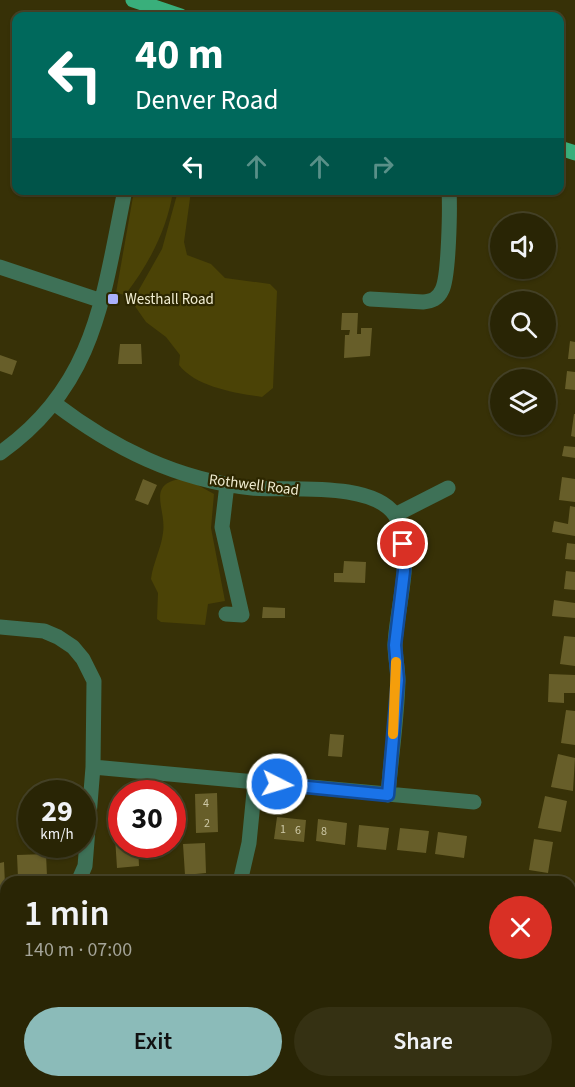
<!DOCTYPE html>
<html lang="en">
<head>
<meta charset="utf-8">
<style>
  body { margin:0; font-family:"Source Sans 3",sans-serif; background:#353113; color:#f1f3f6; height:100vh; display:flex; flex-direction:column; font-size:22px; white-space:nowrap }
  * { box-sizing:border-box; margin:0 }
  p { font-size:20px; color:#a5a59a }
  .icon { flex:none; width:33px; height:33px; fill:none; stroke:currentColor; stroke-width:2; stroke-linecap:round; stroke-linejoin:round }
  .map { position:relative; flex:1; overflow:hidden }
  .details { position:absolute; left:0px; top:876px; width:576px; height:212px; display:flex; flex-direction:column; background:#292505; border-radius:18px 18px 0 0; box-shadow:0 2px 4px #0004,0 0 0 2px #454227 }
  .details>* { flex:none }
  .guide { position:absolute; left:12px; top:12px; width:552px; height:183px; border-radius:12px; box-shadow:0 2px 4px #0004,0 0 0 2px #454227; background:#00695c; color:#fff; overflow:hidden }
  .buttons { position:absolute; left:490px; top:213px; display:grid; gap:12px }
  .buttons a { display:grid; place-items:center; width:66px; height:66px; border-radius:50%; background:#292505; box-shadow:0 2px 4px #0004,0 0 0 2px #454227; font-size:30px }
  .speed { position:absolute; left:18px; top:780px; display:flex; gap:12px; font-size:30px; font-weight:700; text-align:center }
  .speed>* { display:grid; place-content:center; width:78px; height:78px; border-radius:50%; background:#292505; box-shadow:0 2px 4px #0004,0 0 0 2px #454227; line-height:1 }
  .speed small { font-size:15px; font-weight:400 }
  .speed .limit { border:9px solid #d22; background:#fff; color:#111 }
  .pin { position:absolute; display:grid; place-items:center; width:51px; height:51px; color:#fff; margin:-26px; border:3px solid #fff; border-radius:50%; box-shadow:0 2px 6px #0007 }
  .me { position:absolute; width:66px; margin:-33px; rotate:95deg; stroke-linejoin:round; filter:drop-shadow(0 0 4px #0008) }
  .turn { display:flex; align-items:center; gap:21px; height:126px; padding:0 24px; font-size:27px }
  .turn .icon { width:78px; height:78px; stroke-width:2.5 }
  .turn b { display:block; font-size:42px; line-height:51px }
  .lanes { display:flex; align-items:center; height:57px; padding:0 24px; background:#0003; justify-content:center; gap:30px; direction:ltr }
  .lanes .off { opacity:.35 }
  .round { display:grid; place-items:center; flex:none; width:63px; height:63px; border-radius:32px; background:#353113 }
  .summary { display:flex; align-items:center; justify-content:space-between; height:102px; padding:0 24px }
  h1 { font-size:36px; font-weight:600; line-height:45px }
  .primary-button { display:flex; gap:12px; margin-top:auto; padding:12px 24px }
  .primary-button a { flex:1; height:69px; border-radius:36px; background:#8bbbb9; color:#111; font-size:24px; font-weight:600; line-height:69px; text-align:center }
  .primary-button a+a { background:#353113; color:#f1f3f6 }
  .map>svg:first-child { display:block }
  .green { fill:#4b4306 }
  .building { fill:#675e29 }
  .lines { fill:none; stroke-linecap:round; stroke-linejoin:round }
  .minor { stroke:#3e7157; stroke-width:15 }
  .major { stroke:#39af7b; stroke-width:15 }
  .route-casing { stroke:#114b97; stroke-width:15 }
  .route { stroke:#1a73e8; stroke-width:10 }
  .slow { stroke:#f59e0b; stroke-width:10 }
  .poi-dot { fill:#aab0fb; stroke:#2d2700; stroke-width:2 }
  .labels { text-anchor:middle; dominant-baseline:central; stroke-width:4.5; stroke-linejoin:round; paint-order:stroke }
  .number-label { font-size:12px; fill:#cec9a7 }
  .poi-label { font-size:15px; fill:#f1edd1; stroke:#2d2700; text-anchor:start }
  .street-label { font-size:15px; fill:#f1edd1; stroke:#2d2700 }
</style>
</head>
<body>
<div class="map">
<svg width="575" height="1087" viewBox="0 0 575 1087">
  <rect width="100%" height="100%" fill="#373107"/>
  <path class="green" d="M134,191h39c-6,39 -24,73 -48,104l-9,-2z
    M178,191h13l-7,51 3,13 24,9 14,14 45,6 7,7 -4,97 -11,9c-27,-4 -66,-10 -83,-32l1,-10 -14,-18 -20,-15 -14,-20 30,-53z
    M185,478l29,16 -3,34 14,73 -17,3 -3,21 -44,-3 -4,-3 1,-26 -7,-14c2,-16 10,-30 12,-46 4,-25 -19,-50 22,-55z"/>
  <path class="building" d="M342,313h16l-1,21h4v-6h11l-2,28 -26,2 1,-23h4l1,-5h-9z
    M570,341l5,1v17h-7z
    M120,344h21l1,20h-24z
    M0,355l17,6 -5,14 -12,-4z
    M567,371l8,1v18l-10,-1z
    M574,414h1v23l-4,-1z
    M564,446l11,1v11l-13,-2z
    M562,477l13,2v23l-16,-2z
    M143,479l14,6 -9,20 -13,-5z
    M570,506l5,1v29l-23,-4 2,-11 14,3z
    M567,543l8,1v16l-10,-1z
    M344,561l22,1 -1,21 -31,-1v-9h9z
    M566,571l9,1v18l-11,-1z
    M554,600l21,3v15l-23,-2z
    M263,607l22,1v10h-23z
    M564,636l11,1v29l-15,-2z
    M549,674l26,1v18h-11v10l-16,-1z
    M566,710l9,1v34l-14,-2z
    M330,734l14,1 -2,22 -14,-1z
    M558,754l17,4 -2,33 -22,-4z
    M217,793l1,39 -22,1 -1,-39z
    M117,796h5v31h-4z
    M545,796l22,5 -6,31 -23,-4z
    M277,817l29,3 -2,22 -30,-3z
    M318,819l29,4 -2,22 -29,-4z
    M359,825l30,3 -3,22 -29,-3z
    M400,828l29,3 -3,22 -29,-3z
    M438,832l29,4 -3,22 -29,-4z
    M115,837h7v7h16l1,22 -22,2z
    M534,839l19,3 -5,31 -19,-3z
    M205,843l1,30 -21,2 -2,-31z
    M46,854l1,22 -29,2 -1,-23z
    M4,862l1,23 -5,1v-23z
    M527,876l18,3v3h-19z
    M133,878l1,4h-22v-3z
    M6,941v23l-6,1v-23z
    M393,1082h21v3h-21z
    M223,1083l24,2v2h-24z"/>
  <g class="lines">
    <path class="minor" d="M0,267l102,34
      M370,299l53,3c9,-1 15,-3 19,-12 7,-13 8,-82 7,-100
      M54,403c59,45 123,77 198,85 38,3 120,-7 143,27 22,32 1,93 0,130 0,12 3,24 3,36 -1,38 -7,76 -10,114
      M0,453c96,-67 103,-157 125,-263
      M395,515l53,-27
      M226,614l16,1 -20,-88 5,-43
      M0,627l44,4 14,6 15,10 10,12 11,22 -1,86 -8,99 -7,16
      M93,767l381,35
      M240,882l9,-39 6,-61
      M570,911l5,-20
      M0,917h6
      M570,1017l5,-1
      M193,1082v5
      M0,1087h2
      M367,1087v-5
      M543,1087l29,-4"/>
    <path class="major" d="M133,0l48,16
      M560,148l15,5"/>
  </g>
  <g class="lines">
    <defs>
      <path id="route" d="M277,784l111,11 10,-115 -3,-35 9,-74 -1,-27"/>
    </defs>
    <use href="#route" class="route-casing"/>
    <use href="#route" class="route"/>
    <path class="slow" d="M393,734l3,-72"/>
  </g>
  <rect class="poi-dot" x="107" y="293" width="12" height="12" rx="3"/>
  <g class="labels">
    <g class="number-label">
      <text x="206" y="803">4</text>
      <text x="207" y="823">2</text>
      <text x="283" y="829">1</text>
      <text x="298" y="830">6</text>
      <text x="324" y="831">8</text>
    </g>
    <g class="poi-label">
      <text x="125" y="299">Westhall Road</text>
    </g>
    <g class="street-label">
      <text transform="translate(254 485) rotate(7)">Rothwell Road</text>
    </g>
  </g>
</svg>
<div class="buttons">
<a><svg class="icon" aria-label="sound" viewBox="0 0 24 24"><path d="M4 9h4l5-4v14l-5-4H4zM17 9q2 3 0 6"/></svg></a>
<a><svg class="icon" aria-label="search" viewBox="0 0 24 24"><circle cx="10" cy="10" r="6"/><path d="M15 15l6 6"/></svg></a>
<a><svg class="icon" aria-label="layers" viewBox="0 0 24 24"><path d="M12 4l9 5-9 5-9-5zM3 14l9 5 9-5"/></svg></a>
</div>
<div class="speed"><div>29<small>km/h</small></div><div class="limit">30</div></div>
<div class="pin" style="left:403px;top:544px;background:#d93025"><svg class="icon" aria-label="arrive" viewBox="0 0 24 24"><path d="M6 21V4h12l-3 4 3 4H6"/></svg></div>
<svg class="me" style="left:277px;top:784px" viewBox="-20 -20 40 40"><circle r="17" fill="#1a73e8" stroke="#fff" stroke-width="3"/><path d="M0-11L8 9 0 5-8 9z" fill="#fff"/></svg>
<div class="guide">
<div class="turn"><svg class="icon" aria-label="left" viewBox="0 0 24 24"><path d="M17 20v-9H6M10 6l-5 5 5 5"/></svg><div><b>40 m</b>Denver Road</div></div>
<div class="lanes"><svg class="icon" aria-label="left" viewBox="0 0 24 24"><path d="M17 20v-9H6M10 6l-5 5 5 5"/></svg><svg class="icon off" aria-label="ahead" viewBox="0 0 24 24"><path d="M12 20V5M6 11l6-6 6 6"/></svg><svg class="icon off" aria-label="ahead" viewBox="0 0 24 24"><path d="M12 20V5M6 11l6-6 6 6"/></svg><svg class="icon off" aria-label="right" viewBox="0 0 24 24"><path d="M7 20v-9h11M14 6l5 5-5 5"/></svg></div>
</div>
<section class="details">
<div class="summary"><div><h1>1 min</h1><p>140 m · 07:00</p></div><a class="round" style="background:#d93025;color:#fff"><svg class="icon" aria-label="close" viewBox="0 0 24 24"><path d="M6 6l12 12M18 6L6 18"/></svg></a></div>
<div class="primary-button"><a>Exit</a><a>Share</a></div>
</section>
</div>
</body>
</html>
